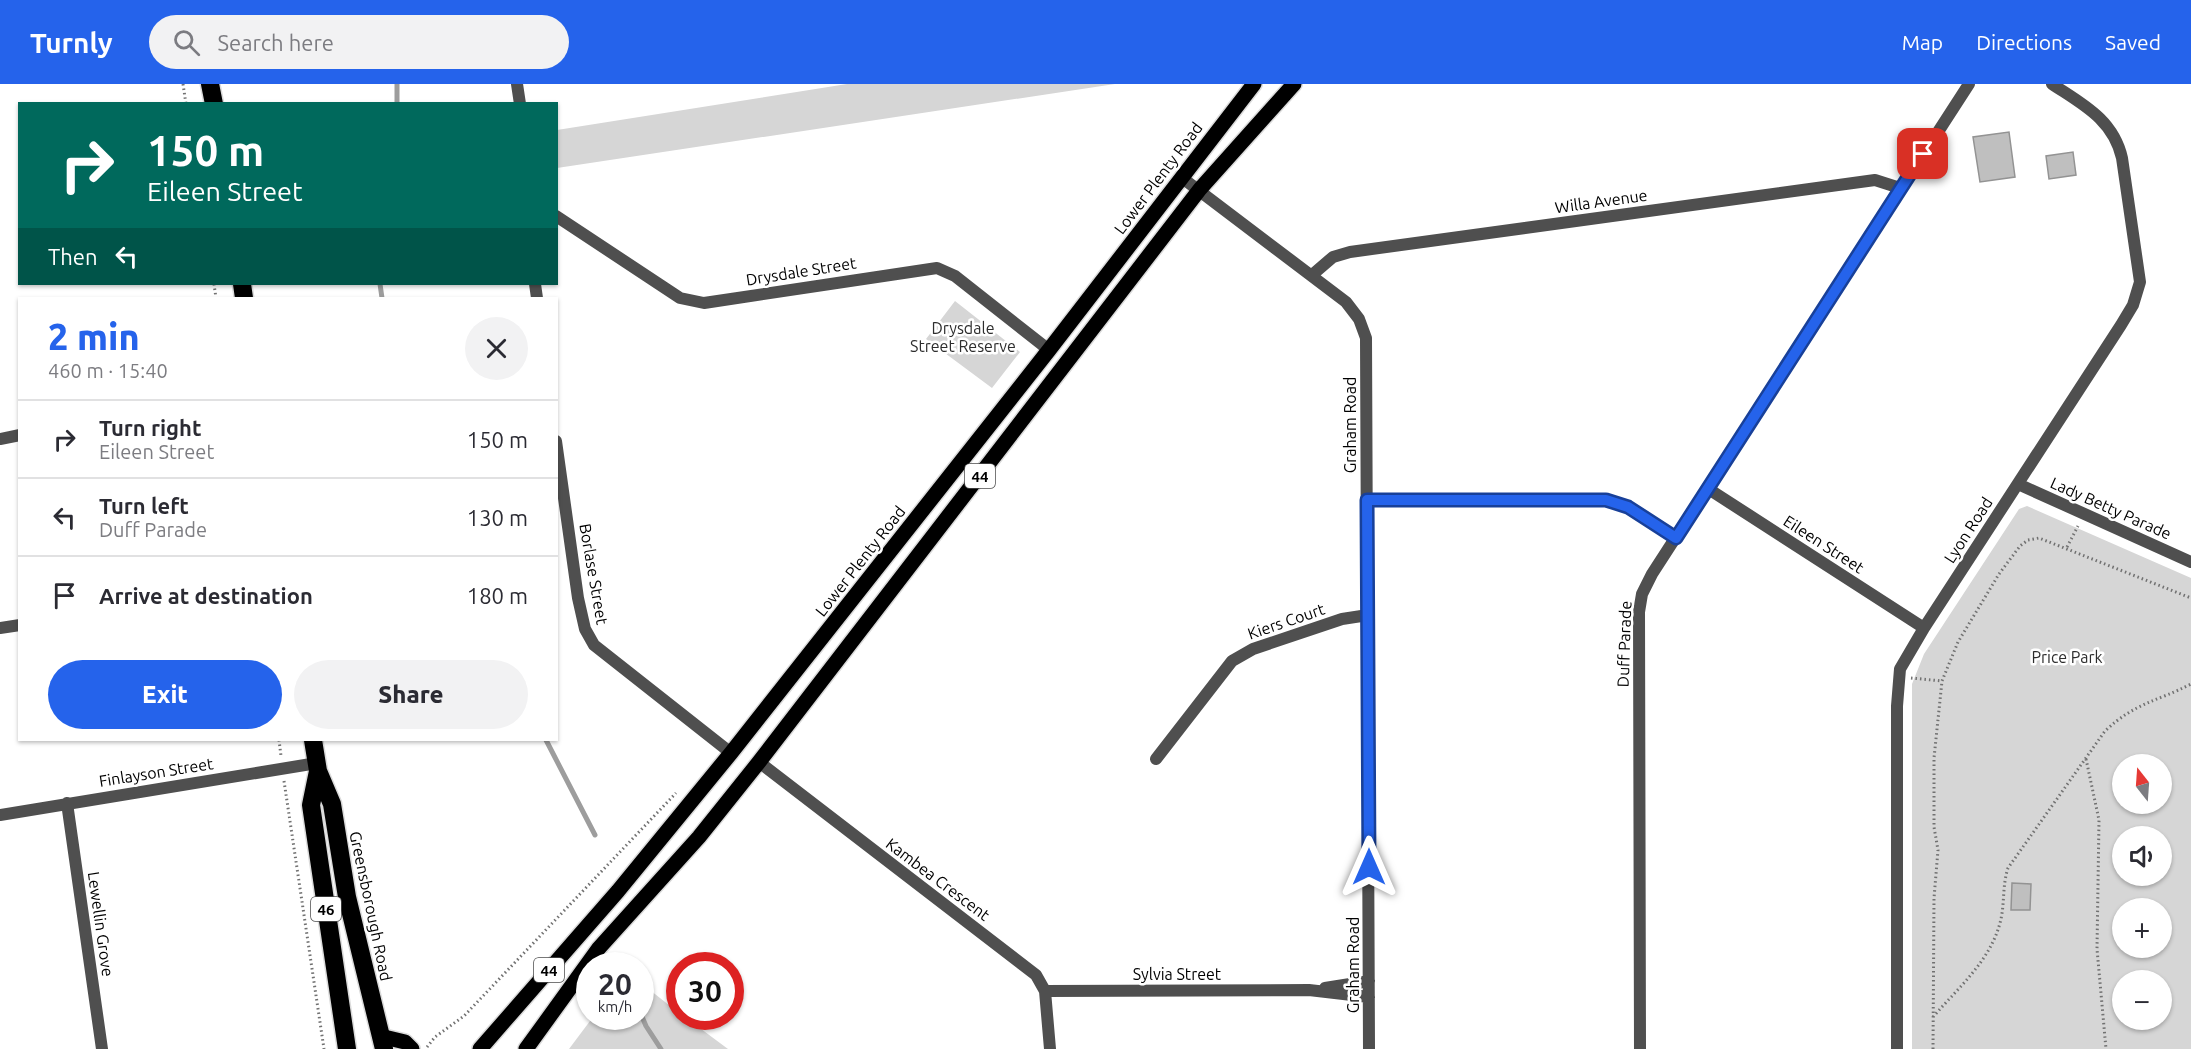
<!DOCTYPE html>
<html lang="en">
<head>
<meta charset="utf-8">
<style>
  body { margin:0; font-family:Ubuntu,sans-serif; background:#f2f2f3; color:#2b2b33; height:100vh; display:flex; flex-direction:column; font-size:22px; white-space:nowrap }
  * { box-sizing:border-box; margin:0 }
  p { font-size:20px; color:#7c7c81 }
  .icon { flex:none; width:33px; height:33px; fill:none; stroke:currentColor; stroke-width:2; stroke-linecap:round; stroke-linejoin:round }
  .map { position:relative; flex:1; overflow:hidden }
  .details { position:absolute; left:18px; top:213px; width:540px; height:444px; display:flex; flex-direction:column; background:#fff; border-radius:0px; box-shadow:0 2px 4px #0004 }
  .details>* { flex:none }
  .hud { position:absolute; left:18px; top:18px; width:540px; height:183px; border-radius:0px; box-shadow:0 2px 4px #0004; background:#00695c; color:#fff; overflow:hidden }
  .needle { width:39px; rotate:343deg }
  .tools { position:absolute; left:2112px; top:670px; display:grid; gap:12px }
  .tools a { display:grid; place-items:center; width:60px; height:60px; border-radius:50%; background:#fff; box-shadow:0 2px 4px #0004; font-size:30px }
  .speed { position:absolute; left:576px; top:868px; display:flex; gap:12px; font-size:30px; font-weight:700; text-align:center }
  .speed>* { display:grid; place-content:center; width:78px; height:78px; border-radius:50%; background:#fff; box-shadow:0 2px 4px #0004; line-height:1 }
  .speed small { font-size:15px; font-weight:400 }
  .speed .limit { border:9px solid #d22; background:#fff; color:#111 }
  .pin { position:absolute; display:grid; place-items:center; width:51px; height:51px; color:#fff; margin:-26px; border-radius:12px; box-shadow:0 3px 9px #0006 }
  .me { position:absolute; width:66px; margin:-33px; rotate:0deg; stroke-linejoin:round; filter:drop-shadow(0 0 4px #0008) }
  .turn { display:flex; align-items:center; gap:21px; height:126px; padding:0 30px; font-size:27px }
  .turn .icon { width:78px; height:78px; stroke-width:2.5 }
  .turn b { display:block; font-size:42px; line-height:51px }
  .then { display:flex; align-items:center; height:57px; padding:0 30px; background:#0003; gap:12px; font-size:22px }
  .round { display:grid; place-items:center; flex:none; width:63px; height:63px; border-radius:32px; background:#f2f2f3 }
  .summary { display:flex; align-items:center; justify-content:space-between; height:102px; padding:0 30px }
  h1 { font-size:36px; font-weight:800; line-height:45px; color:#2563eb }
  .cta { display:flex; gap:12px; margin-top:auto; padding:12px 30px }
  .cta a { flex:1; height:69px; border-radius:36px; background:#2563eb; color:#fff; font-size:24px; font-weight:800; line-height:69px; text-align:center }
  .cta a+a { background:#f2f2f3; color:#2b2b33 }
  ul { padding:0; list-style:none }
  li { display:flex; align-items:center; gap:18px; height:78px; padding:0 30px; border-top:2px solid #e1e1e2 }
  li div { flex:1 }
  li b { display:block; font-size:22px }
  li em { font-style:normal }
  header { display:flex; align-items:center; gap:36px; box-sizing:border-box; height:84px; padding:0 30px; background:#2563eb; color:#fff }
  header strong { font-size:28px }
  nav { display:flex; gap:33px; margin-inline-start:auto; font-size:21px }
  .search { width:420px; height:54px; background:#f2f2f3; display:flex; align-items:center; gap:15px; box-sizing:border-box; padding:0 21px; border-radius:33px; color:#7c7c81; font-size:22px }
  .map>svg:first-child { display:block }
  .green { fill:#d6d6d6; fill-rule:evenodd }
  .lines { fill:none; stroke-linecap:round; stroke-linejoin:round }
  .stream { stroke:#9d9d9d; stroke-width:5 }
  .building { fill:#bfbfbf; stroke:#939393; stroke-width:1.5 }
  .primary-casing { stroke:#dbdbdb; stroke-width:18 }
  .highway-casing { stroke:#dbdbdb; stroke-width:21 }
  .path { stroke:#717171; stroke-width:3; stroke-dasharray:1.5 3; stroke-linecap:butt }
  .street { stroke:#4f4f4f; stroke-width:12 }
  .primary { stroke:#000; stroke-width:15 }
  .highway { stroke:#000; stroke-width:18 }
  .route-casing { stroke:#184099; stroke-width:15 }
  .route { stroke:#2563eb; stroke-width:10 }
  .labels { text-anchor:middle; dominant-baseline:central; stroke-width:5; stroke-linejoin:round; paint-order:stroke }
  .shield { fill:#fff; stroke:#4c4c4c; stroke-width:1.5 }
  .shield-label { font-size:15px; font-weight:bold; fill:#000 }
  .street-label { font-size:16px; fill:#000; stroke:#fff }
  .park-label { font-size:16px; fill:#2d2d2d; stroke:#fff }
</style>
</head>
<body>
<header>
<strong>Turnly</strong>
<div class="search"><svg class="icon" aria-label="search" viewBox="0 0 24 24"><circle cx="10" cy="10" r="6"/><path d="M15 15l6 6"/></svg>Search here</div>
<nav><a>Map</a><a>Directions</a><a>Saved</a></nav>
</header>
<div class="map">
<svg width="2191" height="965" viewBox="0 0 2191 965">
  <rect width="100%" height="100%" fill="#fff"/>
  <path class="green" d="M847,0h268l-558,84v-38z
    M955,217l65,51 -28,36 -66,-49z
    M2027,422l164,72v471h-279v-365l12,-30 95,-145zM2122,681h40v39h-40zM2122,753h40v39h-40zM2122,825h40v39h-40zM2122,897h40v39h-40z
    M641,899l38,30 1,4h5l43,32h-159l24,-32h47z"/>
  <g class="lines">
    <path class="stream" d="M397,20v-20
      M380,200l2,14
      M546,656l49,95
      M640,906l3,-8
      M640,928l6,14 15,23"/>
  </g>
  <path class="building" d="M2009,48l6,45 -35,5 -7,-45z
    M2073,68l3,23 -27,4 -3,-23z
    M2012,799l19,1 -1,26h-19z"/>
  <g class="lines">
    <defs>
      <path id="primary" d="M380,952l25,6 7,7
        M480,965l138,-158 113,-138 318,-403 205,-266
        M526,965l73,-101 100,-111 60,-75 441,-573 94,-105"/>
      <path id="highway" d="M210,0l4,20
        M242,200l2,14
        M313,656l5,31 14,33 15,93 37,152
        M318,687l-7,34 36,244"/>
    </defs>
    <use href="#primary" class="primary-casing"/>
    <use href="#highway" class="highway-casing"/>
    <path class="path" d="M183,0l3,20
      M214,200l2,14
      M2067,463l11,-21
      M1911,594l31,3
      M279,656l2,16
      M2086,675l13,61 -2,129 9,100
      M284,697l40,268
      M1933,933c25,-29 57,-56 67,-94 5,-18 2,-37 8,-55l97,-137c31,-29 51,-29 86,-47
      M427,963l8,-10 29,-21 212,-223
      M1933,965l1,-151 4,-48 -4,-23v-69l8,-77 16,-39 41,-68 21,-28 8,-6 11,-2 152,60"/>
    <path class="street" d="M517,0l3,20
      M1181,93l165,125 13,17 7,19 3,711
      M556,132l124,82 24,5 233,-35 18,8 94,74
      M1312,191l21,-18 17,-5 525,-72 25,8
      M535,200l2,14
      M0,355l20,-4
      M556,357l22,157 7,31 9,16 137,108
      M2018,400l173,78
      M1707,404l217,140
      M1367,416h240l20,7 48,31
      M0,544l20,-3
      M1156,675l76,-98 21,-12 89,-30 26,-4
      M759,678l277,213 9,16 5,58
      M67,719l35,246
      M0,731l317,-52
      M1325,904l44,-7
      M1045,907l264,-1 60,7
      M1640,965l-1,-437 3,-18 10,-20 317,-490
      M1897,965v-343l3,-37 24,-41 197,-303 12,-20 7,-23 -18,-124c-9,-39 -40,-54 -70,-74"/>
    <use href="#primary" class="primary"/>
    <use href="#highway" class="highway"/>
  </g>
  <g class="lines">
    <defs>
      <path id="route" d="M1369,783l-2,-367h239l22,7 48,31 247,-384"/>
    </defs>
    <use href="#route" class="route-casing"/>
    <use href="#route" class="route"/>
  </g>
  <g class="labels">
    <g class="shield">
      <rect x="965" y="380" width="30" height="24" rx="4.5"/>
      <rect x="311" y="813" width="30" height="24" rx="4.5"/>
      <rect x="534" y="874" width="30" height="24" rx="4.5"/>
    </g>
    <g class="shield-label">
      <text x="980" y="392">44</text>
      <text x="326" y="825">46</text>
      <text x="549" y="886">44</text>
    </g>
    <g class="street-label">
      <text transform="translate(1158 94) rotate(-53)">Lower Plenty Road</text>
      <text transform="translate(1601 117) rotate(-8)">Willa Avenue</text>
      <text transform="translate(801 187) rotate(-9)">Drysdale Street</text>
      <text transform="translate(1350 341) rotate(-90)">Graham Road</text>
      <text transform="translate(2111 424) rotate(24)">Lady Betty Parade</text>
      <text transform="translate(1968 446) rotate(-57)">Lyon Road</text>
      <text transform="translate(1824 460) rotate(33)">Eileen Street</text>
      <text transform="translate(860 477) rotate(-52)">Lower Plenty Road</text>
      <text transform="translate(594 490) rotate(80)">Borlase Street</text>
      <text transform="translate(1286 537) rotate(-19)">Kiers Court</text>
      <text transform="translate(1624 560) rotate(-88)">Duff Parade</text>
      <text transform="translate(156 688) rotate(-9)">Finlayson Street</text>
      <text transform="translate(938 795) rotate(37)">Kambea Crescent</text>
      <text transform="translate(371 822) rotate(78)">Greensborough Road</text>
      <text transform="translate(101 840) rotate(82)">Lewellin Grove</text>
      <text transform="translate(1353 881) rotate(-90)">Graham Road</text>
      <text x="1177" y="890">Sylvia Street</text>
    </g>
    <g class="park-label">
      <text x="963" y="244">Drysdale<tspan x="963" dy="18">Street Reserve</tspan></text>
      <text x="2067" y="573">Price Park</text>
    </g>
  </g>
</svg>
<div class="tools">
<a><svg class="needle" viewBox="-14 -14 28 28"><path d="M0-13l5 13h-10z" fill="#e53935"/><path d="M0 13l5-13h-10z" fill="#7c7c81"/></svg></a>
<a><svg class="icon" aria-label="sound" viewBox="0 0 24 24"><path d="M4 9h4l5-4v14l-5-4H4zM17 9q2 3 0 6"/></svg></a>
<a>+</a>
<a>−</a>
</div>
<div class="speed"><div>20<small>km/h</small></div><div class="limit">30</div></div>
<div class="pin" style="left:1923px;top:70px;background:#d93025"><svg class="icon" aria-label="arrive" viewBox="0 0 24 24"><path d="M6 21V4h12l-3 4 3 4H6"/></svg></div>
<svg class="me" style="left:1369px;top:783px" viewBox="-20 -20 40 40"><path d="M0-17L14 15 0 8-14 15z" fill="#2563eb" stroke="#fff" stroke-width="4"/></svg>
<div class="hud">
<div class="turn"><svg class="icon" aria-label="right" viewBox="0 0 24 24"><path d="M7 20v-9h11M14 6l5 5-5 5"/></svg><div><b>150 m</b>Eileen Street</div></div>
<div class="then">Then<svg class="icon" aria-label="left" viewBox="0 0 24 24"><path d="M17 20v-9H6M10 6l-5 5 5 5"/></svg></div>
</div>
<section class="details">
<div class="summary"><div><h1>2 min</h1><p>460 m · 15:40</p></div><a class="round"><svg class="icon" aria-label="close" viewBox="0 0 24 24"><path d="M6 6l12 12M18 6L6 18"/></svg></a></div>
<ul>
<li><svg class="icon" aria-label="right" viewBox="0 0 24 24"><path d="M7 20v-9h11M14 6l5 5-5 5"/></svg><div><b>Turn right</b><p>Eileen Street</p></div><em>150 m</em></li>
<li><svg class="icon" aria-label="left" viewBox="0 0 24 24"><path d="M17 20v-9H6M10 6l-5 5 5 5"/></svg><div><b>Turn left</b><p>Duff Parade</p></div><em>130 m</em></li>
<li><svg class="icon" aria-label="arrive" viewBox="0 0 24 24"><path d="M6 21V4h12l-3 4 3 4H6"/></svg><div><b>Arrive at destination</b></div><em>180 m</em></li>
</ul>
<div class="cta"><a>Exit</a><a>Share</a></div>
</section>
</div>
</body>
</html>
